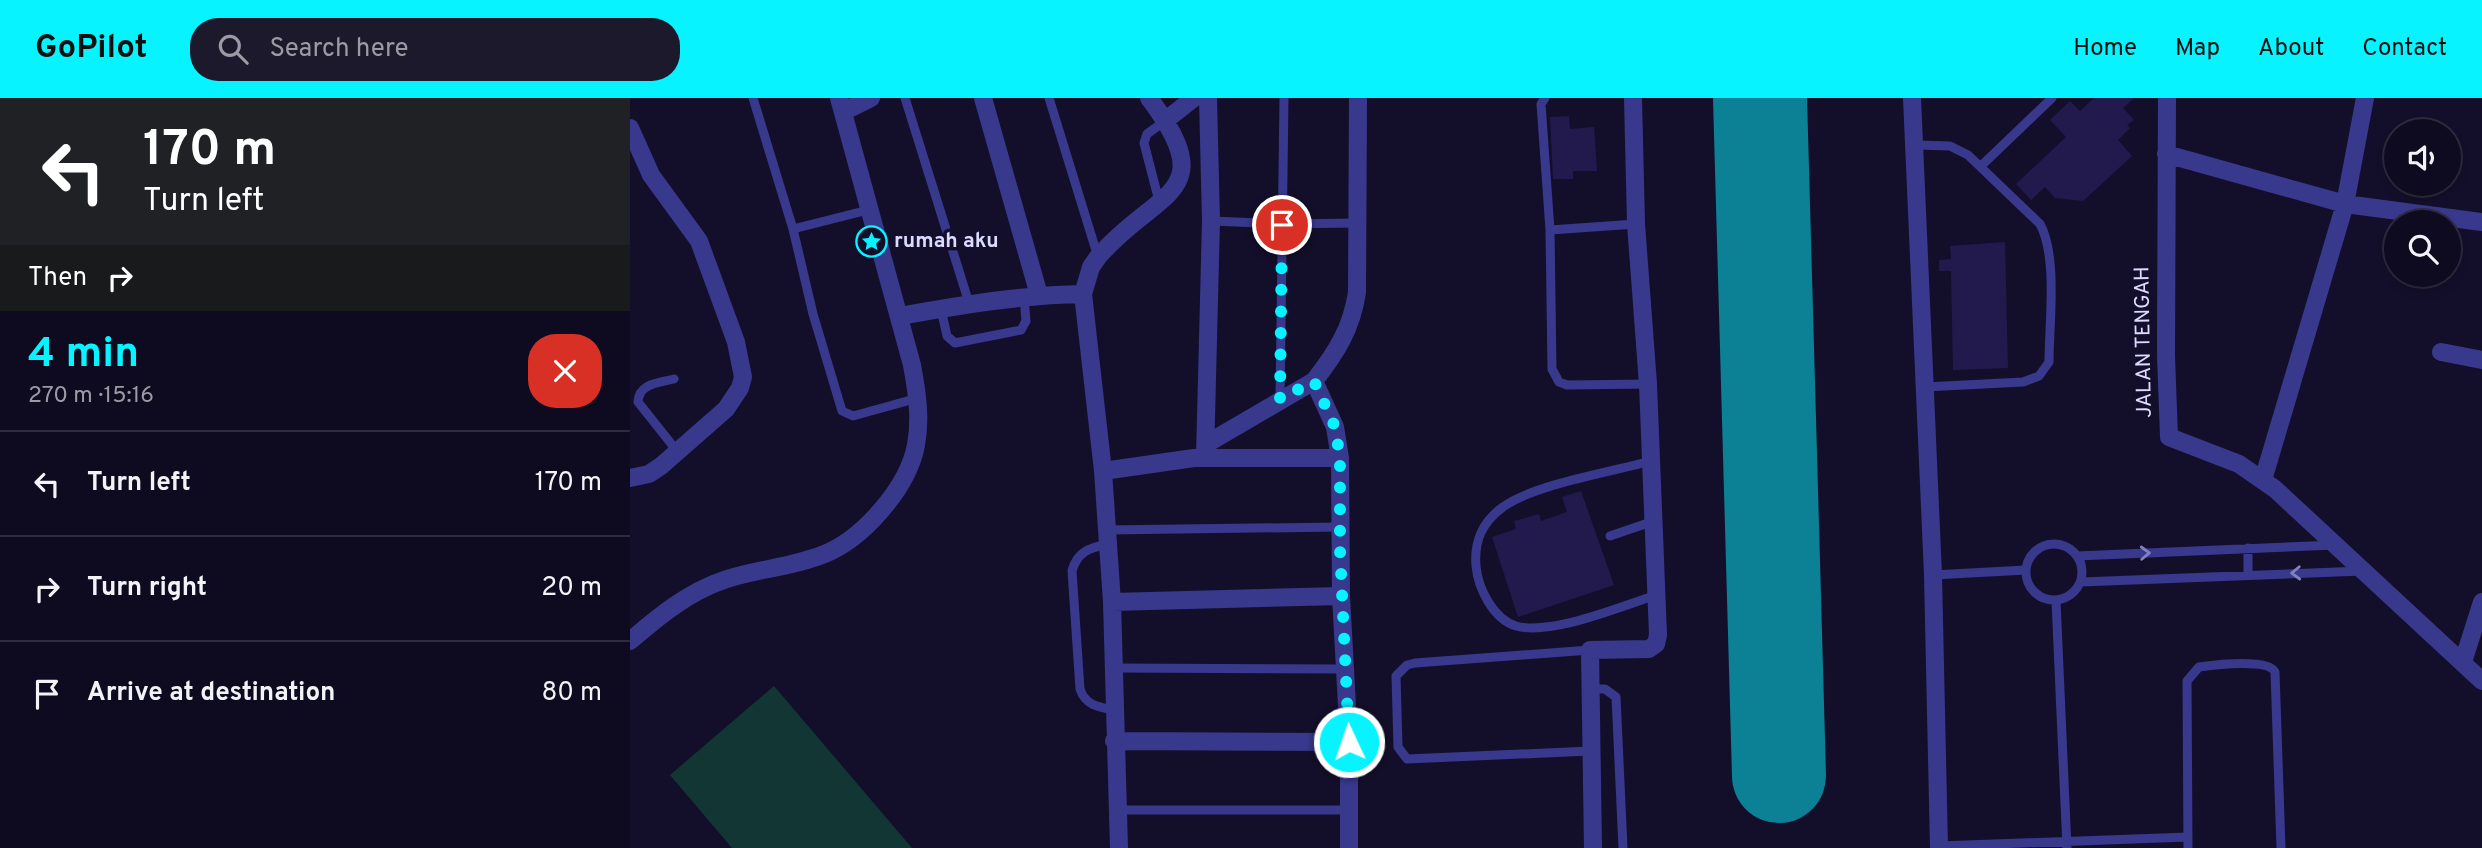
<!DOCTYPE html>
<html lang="en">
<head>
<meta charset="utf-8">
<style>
  body { margin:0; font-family:Overpass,sans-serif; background:#1c192d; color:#f1f3f6; height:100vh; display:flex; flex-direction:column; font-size:26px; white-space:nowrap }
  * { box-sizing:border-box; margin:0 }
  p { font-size:23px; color:#9b9ba5 }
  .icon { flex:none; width:38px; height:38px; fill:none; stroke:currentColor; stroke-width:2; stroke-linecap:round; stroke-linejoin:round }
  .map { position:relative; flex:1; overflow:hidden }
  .panel { display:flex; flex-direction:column; background:#0e0b20; width:630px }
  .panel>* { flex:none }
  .guide { background:#202124; color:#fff; overflow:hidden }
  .controls { position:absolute; left:1754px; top:21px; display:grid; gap:14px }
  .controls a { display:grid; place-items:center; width:77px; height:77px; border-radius:50%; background:#0e0b20; box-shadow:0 4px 10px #0003,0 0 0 2px #2e2b3e; font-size:35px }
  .pin { position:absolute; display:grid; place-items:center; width:60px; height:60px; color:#fff; margin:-30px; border:4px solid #fff; border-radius:50%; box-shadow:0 2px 7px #0007 }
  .me { position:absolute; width:77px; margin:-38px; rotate:357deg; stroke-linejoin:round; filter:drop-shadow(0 0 5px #0008) }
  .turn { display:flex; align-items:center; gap:24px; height:147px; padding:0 28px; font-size:32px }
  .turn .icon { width:91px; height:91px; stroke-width:2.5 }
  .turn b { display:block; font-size:49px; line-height:60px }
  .then { display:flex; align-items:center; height:66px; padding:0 28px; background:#0003; gap:14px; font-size:26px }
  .round { display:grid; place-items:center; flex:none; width:74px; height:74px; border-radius:28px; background:#1c192d }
  .head { display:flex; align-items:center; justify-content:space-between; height:119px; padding:0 28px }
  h1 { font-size:42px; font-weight:700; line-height:52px; color:#06f3ff }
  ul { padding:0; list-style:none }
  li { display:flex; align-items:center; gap:21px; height:105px; padding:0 28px; border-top:2px solid #2e2b3e }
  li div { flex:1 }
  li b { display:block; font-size:26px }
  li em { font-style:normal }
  header { display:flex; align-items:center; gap:42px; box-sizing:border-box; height:98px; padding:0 35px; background:#06f3ff; color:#111 }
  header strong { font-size:33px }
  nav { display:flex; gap:38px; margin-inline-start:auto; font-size:24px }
  .search { width:490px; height:63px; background:#1c192d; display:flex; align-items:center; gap:18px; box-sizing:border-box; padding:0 24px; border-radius:28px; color:#9b9ba5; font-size:26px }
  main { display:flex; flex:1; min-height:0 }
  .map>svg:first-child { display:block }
  .green { fill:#123633 }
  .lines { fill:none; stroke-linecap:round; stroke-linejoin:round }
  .runway { stroke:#0c8195; stroke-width:94 }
  .building { fill:#221a4d }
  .service { stroke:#38398d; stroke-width:9 }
  .minor { stroke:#38398d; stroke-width:18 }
  .oneway { stroke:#8281c0 }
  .route { stroke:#06f3ff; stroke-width:12; stroke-dasharray:0 21.6 }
  .labels { text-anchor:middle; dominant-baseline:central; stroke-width:7; stroke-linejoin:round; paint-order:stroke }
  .poi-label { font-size:21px; font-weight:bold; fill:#dcdaff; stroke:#130f2b; text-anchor:start }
  .street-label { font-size:21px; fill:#dcdaff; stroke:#130f2b }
</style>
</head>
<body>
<header>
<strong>GoPilot</strong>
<div class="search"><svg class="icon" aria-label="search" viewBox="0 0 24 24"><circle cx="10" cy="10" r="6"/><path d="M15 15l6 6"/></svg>Search here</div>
<nav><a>Home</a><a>Map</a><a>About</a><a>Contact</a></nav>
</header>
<main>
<section class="panel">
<div class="guide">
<div class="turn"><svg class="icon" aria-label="left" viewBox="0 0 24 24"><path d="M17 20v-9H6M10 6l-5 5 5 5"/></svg><div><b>170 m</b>Turn left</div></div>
<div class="then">Then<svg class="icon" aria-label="right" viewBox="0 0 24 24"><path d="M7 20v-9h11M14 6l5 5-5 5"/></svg></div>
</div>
<div class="head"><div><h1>4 min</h1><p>270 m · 15:16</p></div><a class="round" style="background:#d93025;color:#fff"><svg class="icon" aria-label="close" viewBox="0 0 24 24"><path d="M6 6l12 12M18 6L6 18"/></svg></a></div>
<ul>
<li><svg class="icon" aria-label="left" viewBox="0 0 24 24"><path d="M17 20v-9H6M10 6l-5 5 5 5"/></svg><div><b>Turn left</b></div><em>170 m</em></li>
<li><svg class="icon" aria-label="right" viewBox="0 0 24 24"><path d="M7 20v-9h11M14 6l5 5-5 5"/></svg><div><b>Turn right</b></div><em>20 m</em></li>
<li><svg class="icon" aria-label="arrive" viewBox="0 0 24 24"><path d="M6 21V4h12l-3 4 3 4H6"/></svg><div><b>Arrive at destination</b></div><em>80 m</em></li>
</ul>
</section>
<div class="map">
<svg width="1852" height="750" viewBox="0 0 1852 750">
  <rect width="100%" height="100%" fill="#130f2b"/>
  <path class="green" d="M144,588l138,162h-180l-62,-73z"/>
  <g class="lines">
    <path class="runway" d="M1130,0l19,678"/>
  </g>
  <path class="building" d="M1464,0h40l-11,10 11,12 -7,5 3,3 -12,12 14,16 -49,45 -28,-3 -10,-11 -14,13 -15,-16 50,-47 -16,-17 20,-19 10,10z
    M939,18l1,13 24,-2 3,44h-24v8h-20l-3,-62z
    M1375,144l3,126 -55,2 -2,-99h-12v-11l12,-1 -1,-13z
    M951,393l33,94 -96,32 -26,-80 24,-8 -2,-8 25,-7 2,7 26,-9 -5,-15z"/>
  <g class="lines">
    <path class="service" d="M123,0l40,131 75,-19
      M275,0l64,205
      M419,0l49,159
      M915,0l-4,6 9,126
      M1286,47l34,1 18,9 72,69c18,33 9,100 9,138l-10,14 -16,6 -98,5
      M1351,68l71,-68
      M529,103l-15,-58 3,-9 18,-13
      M581,123l71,3 73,-1
      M1006,126l-86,6 2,139 7,13 8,3 81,-1
      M163,131l20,85 29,97 11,5 65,-18
      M311,211l6,27 8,7 66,-13 5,-9 -2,-24
      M44,281c-15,4 -35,4 -36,23l39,49
      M650,301l4,-301
      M1021,363c-40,11 -116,23 -148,46 -21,15 -29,34 -27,59 2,22 17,53 40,60 36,10 105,-20 141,-31
      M476,432l233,-3
      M980,438l44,-15
      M1396 474a28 28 0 1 1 56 0a28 28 0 1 1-56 0Z
      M477,446c-18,4 -30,8 -35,27l8,118c5,16 18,18 34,21
      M1447,458l257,-11
      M1303,477l93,-5
      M1618,477v-27
      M1451,484l281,-11
      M1426,503l11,247
      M960,552l-175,13 -8,2 -11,11 2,71 9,12 183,-8
      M484,570l231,1
      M960,591h15l11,8 7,151
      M488,712h230
      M1309,748l249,-9
      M1558,750l-1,-167 12,-14c15,-2 69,-9 76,5l6,176"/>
    <path class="minor" d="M353,0l56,197
      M1282,0l21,477 6,273
      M1537,0l-1,258 3,81 70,27 36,25 207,192
      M213,14l28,-14
      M536,22l28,-22
      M0,30l21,47 48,66 37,101 7,35 -3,11 -14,21 -65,57 -12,8 -19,4
      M1536,56l179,50 137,18
      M270,218c61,-11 121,-21 183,-22
      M1811,254l41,8
      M684,283c22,-28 38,-53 43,-89l1,-194
      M578,345l106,-62 21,46 5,31 1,138 8,146v106
      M575,359l6,-236 -3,-123
      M473,373l91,-13h146
      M1633,382l82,-276 20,-106
      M482,504l229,-6
      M0,543c28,-24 58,-49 94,-61 32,-11 64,-12 98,-25 40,-15 86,-67 94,-110 5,-27 1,-53 -4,-80l-73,-267
      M1833,564l19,-60
      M484,643l235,1
      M489,750l-7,-246 -9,-131 -20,-177 8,-27 7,-10c58,-68 125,-61 51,-159
      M963,750l-3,-198 59,-1 7,-5 2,-9 -10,-251 -12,-160 -3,-126"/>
  </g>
  <defs><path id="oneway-chevron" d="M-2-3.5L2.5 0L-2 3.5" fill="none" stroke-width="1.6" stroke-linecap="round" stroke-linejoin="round" transform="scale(1.75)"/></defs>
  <g class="oneway">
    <use href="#oneway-chevron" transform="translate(1515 455) rotate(-2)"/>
    <use href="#oneway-chevron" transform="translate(1666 475) rotate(178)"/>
  </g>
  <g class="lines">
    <path class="route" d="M652,127l-2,174 34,-18 21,46 5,31v92l9,192"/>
  </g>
  <defs>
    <symbol id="sight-ring" viewBox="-11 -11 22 22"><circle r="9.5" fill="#130f2b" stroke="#06f3ff" stroke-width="1.5"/><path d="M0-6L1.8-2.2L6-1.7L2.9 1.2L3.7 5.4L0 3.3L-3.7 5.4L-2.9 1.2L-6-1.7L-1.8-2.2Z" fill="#06f3ff"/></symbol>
  </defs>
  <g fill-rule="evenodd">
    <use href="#sight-ring" x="224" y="126" width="35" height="35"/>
  </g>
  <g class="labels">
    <g class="poi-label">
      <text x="264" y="143">rumah aku</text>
    </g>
    <g class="street-label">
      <text transform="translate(1514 244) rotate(-91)">JALAN TENGAH</text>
    </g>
  </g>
</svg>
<div class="controls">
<a><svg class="icon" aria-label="sound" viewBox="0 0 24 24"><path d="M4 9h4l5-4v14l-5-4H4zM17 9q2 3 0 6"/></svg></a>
<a><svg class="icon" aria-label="search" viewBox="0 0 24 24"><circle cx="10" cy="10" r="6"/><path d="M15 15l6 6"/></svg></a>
</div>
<div class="pin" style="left:652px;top:127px;background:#d93025"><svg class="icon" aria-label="arrive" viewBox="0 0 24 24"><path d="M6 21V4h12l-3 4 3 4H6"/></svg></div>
<svg class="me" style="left:719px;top:644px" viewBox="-20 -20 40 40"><circle r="17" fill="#06f3ff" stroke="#fff" stroke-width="3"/><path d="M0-11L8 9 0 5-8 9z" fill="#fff"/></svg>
</div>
</main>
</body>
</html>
